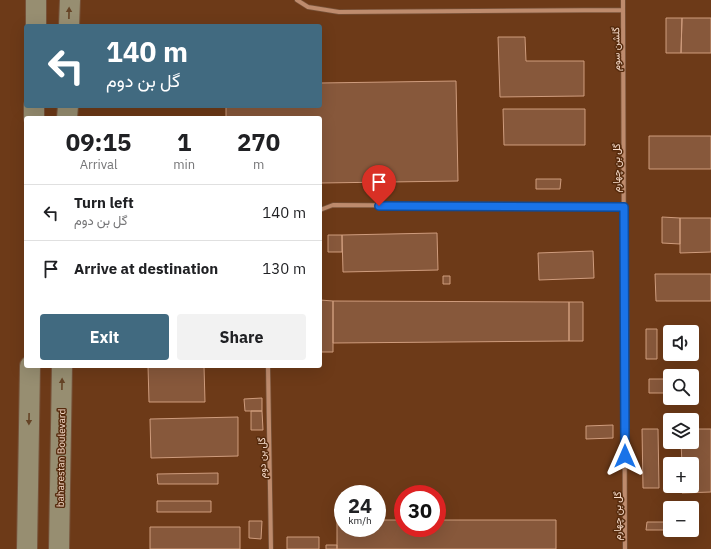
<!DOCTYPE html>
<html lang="en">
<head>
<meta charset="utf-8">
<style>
  body { margin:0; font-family:"IBM Plex Sans",Vazirmatn,sans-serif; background:#f2f2f2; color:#202124; height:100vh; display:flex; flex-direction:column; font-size:15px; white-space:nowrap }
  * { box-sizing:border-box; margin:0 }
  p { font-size:13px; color:#757577 }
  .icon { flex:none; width:22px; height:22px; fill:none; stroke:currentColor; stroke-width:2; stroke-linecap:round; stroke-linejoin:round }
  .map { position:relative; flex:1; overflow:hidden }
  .sheet { position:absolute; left:24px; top:116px; width:298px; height:252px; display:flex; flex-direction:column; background:#fff; border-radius:4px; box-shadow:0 4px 16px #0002 }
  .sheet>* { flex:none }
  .guide { position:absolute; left:24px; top:24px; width:298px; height:84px; border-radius:4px; box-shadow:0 4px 16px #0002; background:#416a80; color:#fff; overflow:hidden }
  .tools { position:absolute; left:663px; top:325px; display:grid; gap:8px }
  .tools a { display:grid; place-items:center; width:36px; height:36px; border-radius:4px; background:#fff; box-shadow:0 4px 16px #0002; font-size:20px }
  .speed { position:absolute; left:334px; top:485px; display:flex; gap:8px; font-size:20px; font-weight:700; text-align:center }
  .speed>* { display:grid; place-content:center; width:52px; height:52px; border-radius:50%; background:#fff; box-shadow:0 4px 16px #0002; line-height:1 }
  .speed small { font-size:10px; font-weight:400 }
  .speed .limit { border:6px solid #d22; background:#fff; color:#111 }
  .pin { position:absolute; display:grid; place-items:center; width:34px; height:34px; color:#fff; margin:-41px -17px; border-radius:50% 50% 50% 0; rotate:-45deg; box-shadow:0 0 4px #0007 }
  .pin .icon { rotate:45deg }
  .me { position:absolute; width:44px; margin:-22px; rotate:0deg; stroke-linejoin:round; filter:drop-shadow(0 0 3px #0008) }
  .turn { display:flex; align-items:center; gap:14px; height:84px; padding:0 16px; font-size:18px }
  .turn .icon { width:52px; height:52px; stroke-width:2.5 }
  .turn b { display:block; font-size:28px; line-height:34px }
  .eta { display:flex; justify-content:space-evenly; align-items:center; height:68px; text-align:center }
  .eta b { font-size:24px; font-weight:800; line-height:28px }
  .action { display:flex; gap:8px; margin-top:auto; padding:8px 16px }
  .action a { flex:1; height:46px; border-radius:4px; background:#416a80; color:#fff; font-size:16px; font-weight:800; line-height:46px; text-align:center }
  .action a+a { background:#f2f2f2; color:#202124 }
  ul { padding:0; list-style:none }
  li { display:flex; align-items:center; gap:12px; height:56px; padding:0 16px; border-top:1px solid #e0e0e0 }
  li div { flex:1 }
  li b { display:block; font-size:15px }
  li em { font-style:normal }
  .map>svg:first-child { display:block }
  .built { fill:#6d3a18; fill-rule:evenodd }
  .building { fill:#87583b; stroke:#cf9c7d }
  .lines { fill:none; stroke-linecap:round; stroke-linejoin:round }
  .street-casing { stroke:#775239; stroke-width:5.5 }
  .secondary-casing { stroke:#775239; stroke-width:22 }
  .street { stroke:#be8b6d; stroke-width:4 }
  .secondary { stroke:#978e71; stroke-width:20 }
  .oneway { fill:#664426 }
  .route-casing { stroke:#114b97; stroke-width:10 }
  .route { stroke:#1a73e8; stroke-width:7 }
  .labels { text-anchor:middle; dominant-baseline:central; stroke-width:3; stroke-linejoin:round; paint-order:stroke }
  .street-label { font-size:10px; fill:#f9decd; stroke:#562b0d }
</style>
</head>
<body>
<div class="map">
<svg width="711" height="549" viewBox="0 0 711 549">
  <rect width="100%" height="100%" fill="#623619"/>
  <path class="built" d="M0,0h711v549h-711zM26,26h294v80h-294zM26,118h294v248h-294zM670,332h22v22h-22zM670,376h22v22h-22zM670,420h22v22h-22zM670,464h22v22h-22zM343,494h34v34h-34zM403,494h34v34h-34zM670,508h22v22h-22z"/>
  <path class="building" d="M666,18h16l-1,35h-15z
    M682,18h29v35h-30z
    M498,37h27l1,24h58v35l-84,1z
    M456,81l2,100 -137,2 -1,-65h-94v-12h94v-23z
    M503,109h82v36h-81z
    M649,136h62v33h-62z
    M536,179h25l-1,10h-24z
    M662,217l18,1v26l-18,-1z
    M680,218h31v34l-31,1z
    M437,233l1,37 -95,2 -1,-37z
    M328,235h14v17h-14z
    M593,251l1,27 -55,2 -1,-27z
    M655,274h56v27h-55z
    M443,276h7v8h-7z
    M320,300l13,1v51h-13z
    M333,301l236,1v39l-236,2z
    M569,302h14v39h-14z
    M646,329h11v30h-11z
    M148,366h56l1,36h-56z
    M649,379h21v14h-21z
    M262,398v13h-17l-1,-12z
    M251,411h11l1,19h-12z
    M238,417v39l-87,2 -1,-39z
    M613,425v13l-27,1v-13z
    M642,429h16l1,59h-16z
    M692,429h19v63l-29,1v-7h10v-22h-10l-1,-22h11z
    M218,473v11h-60l-1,-10z
    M157,501h54v11h-54z
    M337,520h6v8h34v-8h26v8h34v-8h119v29h-219z
    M249,521h13l-1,18 -12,-1z
    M647,522h17v8h-18z
    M150,527h90v22h-90z
    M287,537h32v12h-32z
    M326,545h11v4h-11z"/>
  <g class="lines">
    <defs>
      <path id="street" d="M297,0l11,7 31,5 284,-2
        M623,0l2,549
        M320,210l13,-5 291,2
        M268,366l3,183"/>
      <path id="secondary" d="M36,26v-26
        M69,26l1,-26
        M34,118v-12
        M67,118l1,-12
        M27,549l3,-183
        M59,549l3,-183"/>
    </defs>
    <use href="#street" class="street-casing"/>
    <use href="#secondary" class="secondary-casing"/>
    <use href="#street" class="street"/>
    <use href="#secondary" class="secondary"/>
  </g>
  <defs><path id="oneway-solid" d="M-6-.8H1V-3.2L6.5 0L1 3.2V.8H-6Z"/></defs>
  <g class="oneway">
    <use href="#oneway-solid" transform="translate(69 13) rotate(-89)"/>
    <use href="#oneway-solid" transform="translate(62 384) rotate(-89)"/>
    <use href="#oneway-solid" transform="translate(29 419) rotate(91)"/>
  </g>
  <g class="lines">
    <defs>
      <path id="route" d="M379,206l245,1 1,249"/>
    </defs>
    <use href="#route" class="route-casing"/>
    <use href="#route" class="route"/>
  </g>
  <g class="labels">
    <g class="street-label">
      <text transform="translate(616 49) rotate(-91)">گلشن سوم</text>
      <text transform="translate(616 168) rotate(-90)">گل بن چهارم</text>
      <text transform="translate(61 458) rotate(-89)">baharestan Boulevard</text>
      <text transform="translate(262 458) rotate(-91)">گل بن دوم</text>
      <text transform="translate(617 516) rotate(-90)">گل بن چهارم</text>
    </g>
  </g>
</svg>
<div class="tools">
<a><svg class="icon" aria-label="sound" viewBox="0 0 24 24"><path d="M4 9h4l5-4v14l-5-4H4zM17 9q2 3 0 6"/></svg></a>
<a><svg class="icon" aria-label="search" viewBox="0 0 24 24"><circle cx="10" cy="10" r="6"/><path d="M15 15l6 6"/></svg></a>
<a><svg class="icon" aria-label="layers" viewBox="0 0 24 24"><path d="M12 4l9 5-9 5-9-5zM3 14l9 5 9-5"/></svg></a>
<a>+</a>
<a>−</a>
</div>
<div class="speed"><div>24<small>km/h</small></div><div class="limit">30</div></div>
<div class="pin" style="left:379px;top:206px;background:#d93025"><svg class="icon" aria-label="arrive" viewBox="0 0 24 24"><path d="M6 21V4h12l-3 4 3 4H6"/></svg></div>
<svg class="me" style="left:625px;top:456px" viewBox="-20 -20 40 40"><path d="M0-17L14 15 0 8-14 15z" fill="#1a73e8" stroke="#fff" stroke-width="4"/></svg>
<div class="guide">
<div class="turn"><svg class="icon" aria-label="left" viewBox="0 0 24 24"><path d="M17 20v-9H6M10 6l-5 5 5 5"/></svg><div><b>140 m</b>گل بن دوم</div></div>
</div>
<section class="sheet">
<div class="eta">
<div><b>09:15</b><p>Arrival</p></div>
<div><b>1</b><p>min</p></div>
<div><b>270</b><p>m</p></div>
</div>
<ul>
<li><svg class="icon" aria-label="left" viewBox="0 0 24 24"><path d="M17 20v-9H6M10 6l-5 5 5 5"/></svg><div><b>Turn left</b><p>گل بن دوم</p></div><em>140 m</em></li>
<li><svg class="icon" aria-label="arrive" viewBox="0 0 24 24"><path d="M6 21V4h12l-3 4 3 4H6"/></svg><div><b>Arrive at destination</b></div><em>130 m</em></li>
</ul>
<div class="action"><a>Exit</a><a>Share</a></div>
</section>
</div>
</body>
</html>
